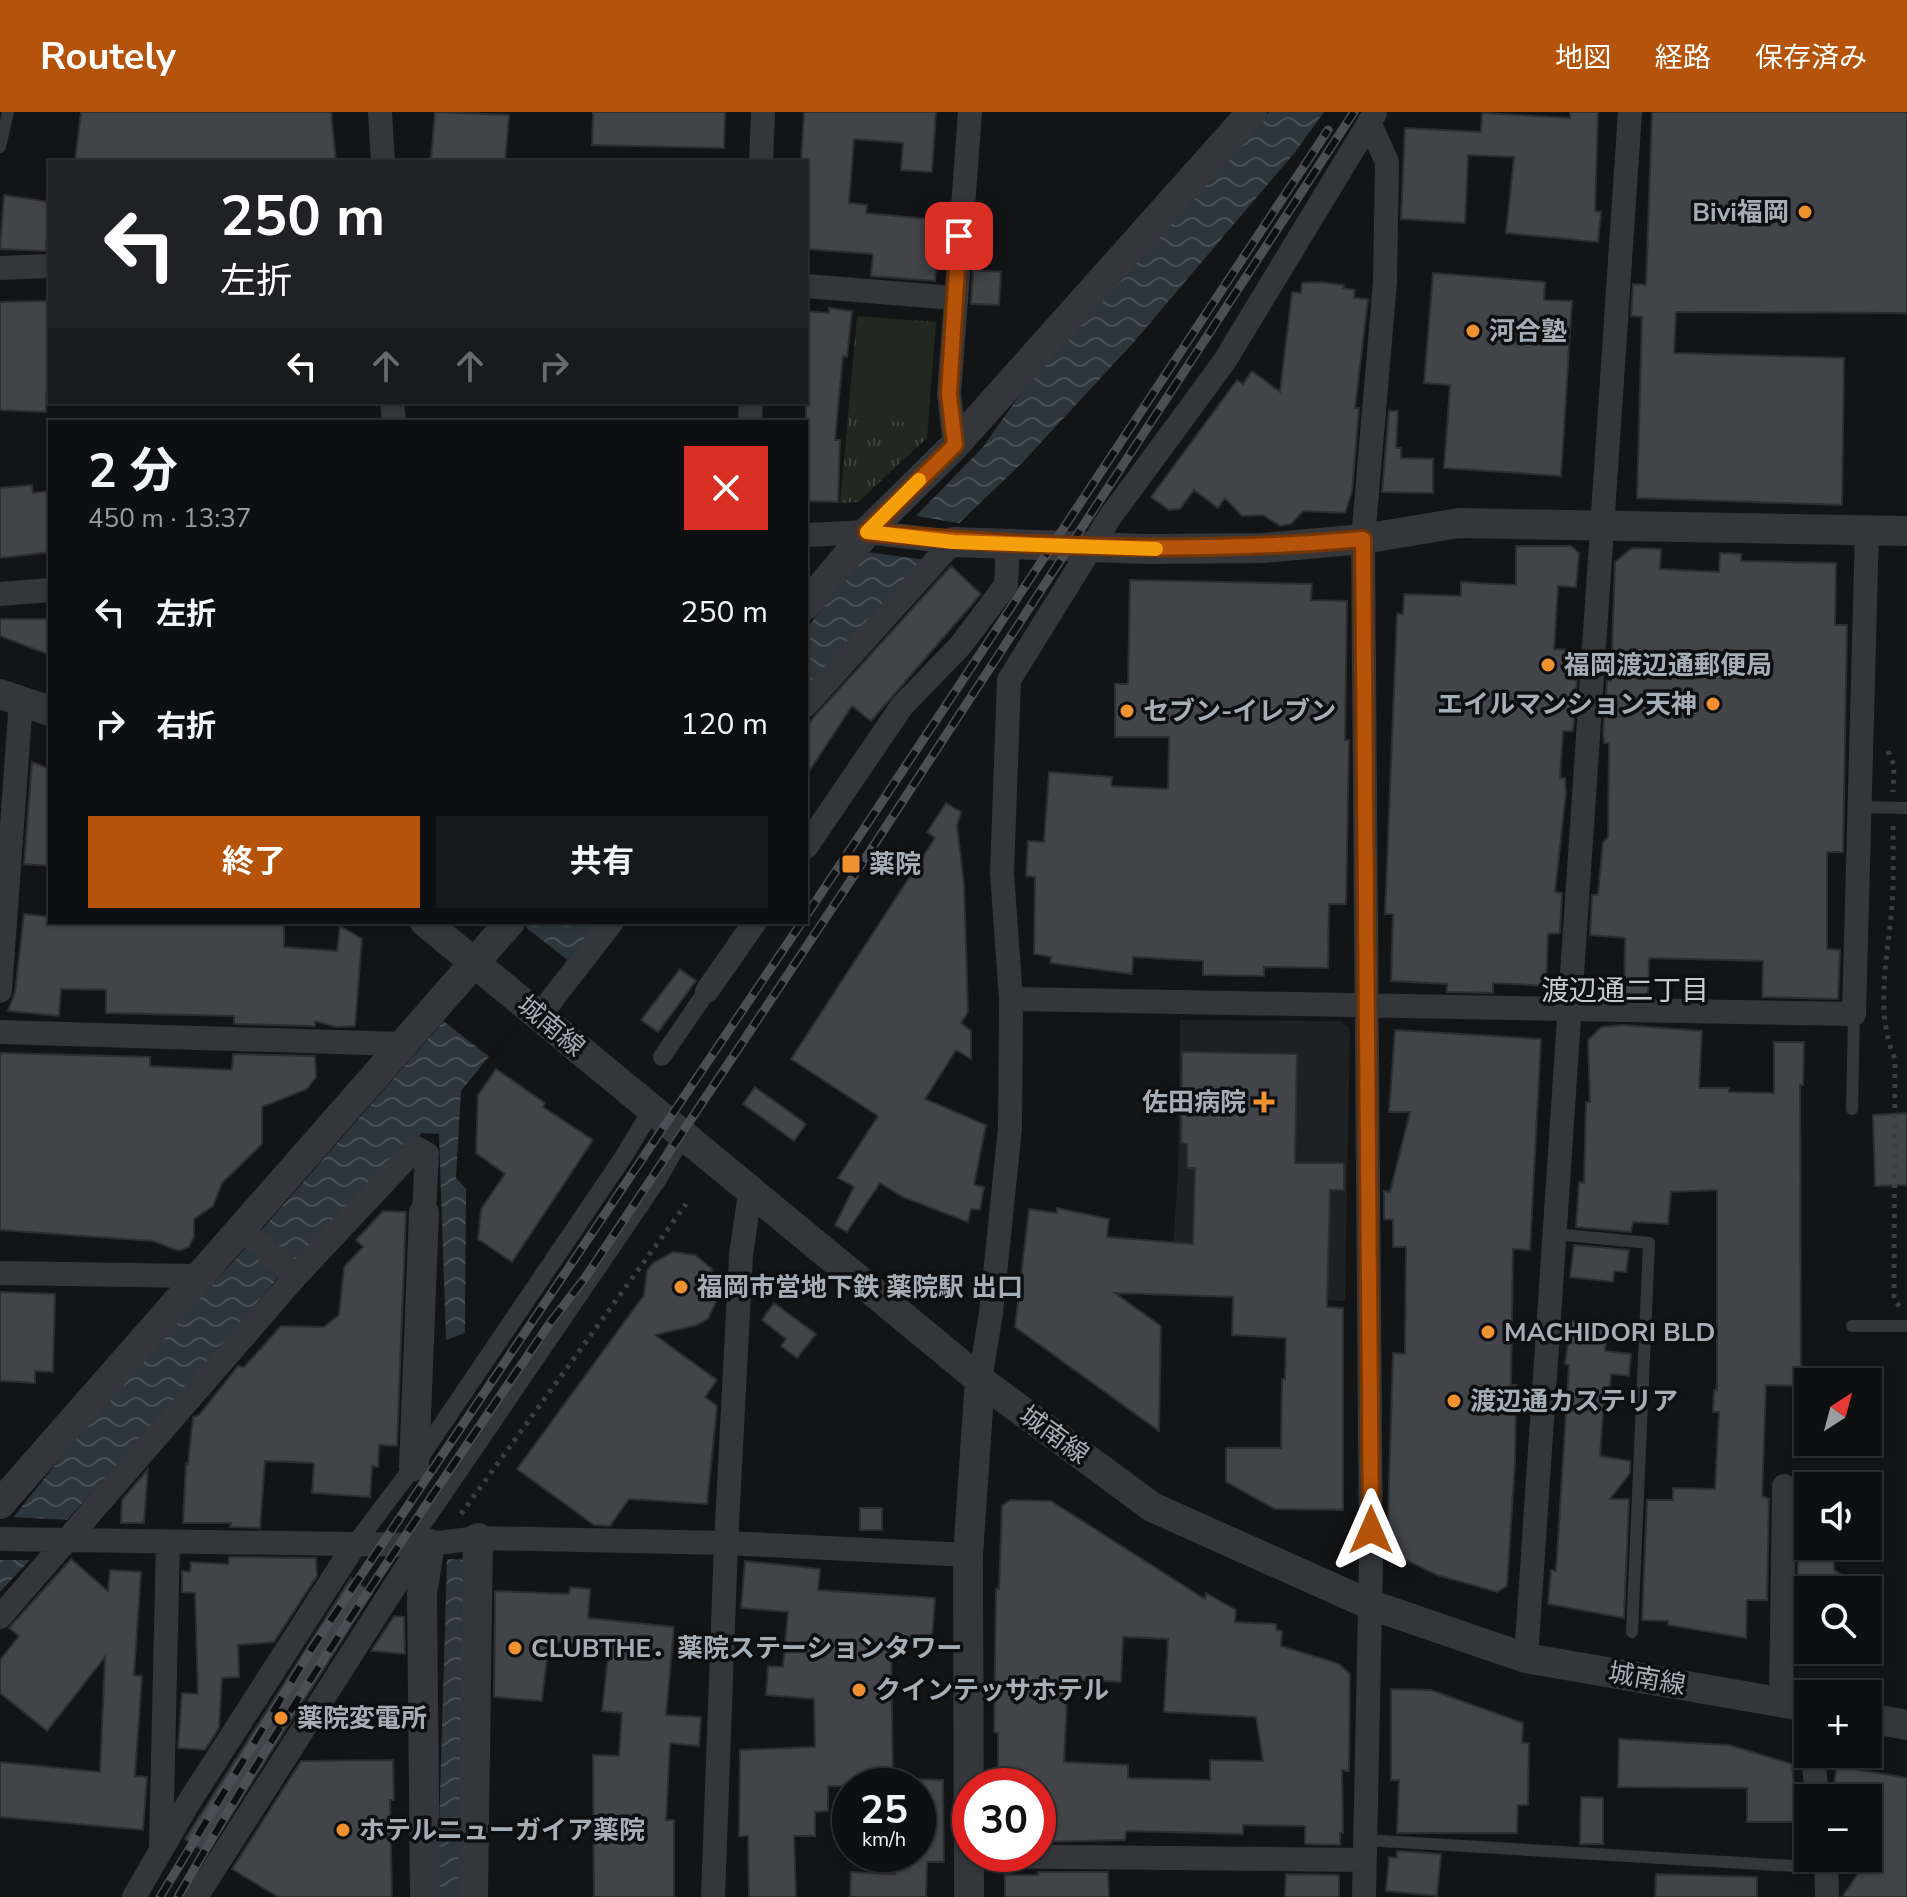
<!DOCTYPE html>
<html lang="ja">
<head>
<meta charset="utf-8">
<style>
  body { margin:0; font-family:"Nunito Sans","Noto Sans JP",sans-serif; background:#171819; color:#f1f3f6; height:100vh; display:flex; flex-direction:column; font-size:30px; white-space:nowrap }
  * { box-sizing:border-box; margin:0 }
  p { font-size:26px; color:#9b9c9f }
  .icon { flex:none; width:44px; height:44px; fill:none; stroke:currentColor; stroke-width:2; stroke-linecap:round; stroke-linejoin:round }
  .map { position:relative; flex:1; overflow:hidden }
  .side { position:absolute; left:48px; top:308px; width:760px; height:504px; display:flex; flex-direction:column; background:#0e0f10; border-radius:0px; box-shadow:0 2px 6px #0004,0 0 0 2px #2e2f30 }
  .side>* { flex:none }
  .hud { position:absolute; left:48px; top:48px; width:760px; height:244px; border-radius:0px; box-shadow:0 2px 6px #0004,0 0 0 2px #2e2f30; background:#202124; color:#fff; overflow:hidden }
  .needle { width:52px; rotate:36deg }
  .fabs { position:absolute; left:1794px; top:1256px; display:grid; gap:16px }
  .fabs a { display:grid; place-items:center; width:88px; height:88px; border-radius:0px; background:#0e0f10; box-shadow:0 2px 6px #0004,0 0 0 2px #2e2f30; font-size:40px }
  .speed { position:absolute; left:832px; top:1656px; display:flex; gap:16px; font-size:40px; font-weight:700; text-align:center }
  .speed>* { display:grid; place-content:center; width:104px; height:104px; border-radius:50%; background:#0e0f10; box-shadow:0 2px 6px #0004,0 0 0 2px #2e2f30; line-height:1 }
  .speed small { font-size:20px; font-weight:400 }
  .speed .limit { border:12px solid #d22; background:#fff; color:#111 }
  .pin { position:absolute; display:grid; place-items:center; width:68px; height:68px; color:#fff; margin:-34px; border-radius:16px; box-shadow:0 4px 12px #0006 }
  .me { position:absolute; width:88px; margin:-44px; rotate:0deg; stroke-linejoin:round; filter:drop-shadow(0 0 6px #0008) }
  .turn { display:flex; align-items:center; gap:28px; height:168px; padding:0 40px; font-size:36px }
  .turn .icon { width:104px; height:104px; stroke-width:2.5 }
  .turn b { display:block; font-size:56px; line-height:68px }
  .lanes { display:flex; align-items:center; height:76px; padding:0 40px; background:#0003; justify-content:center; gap:40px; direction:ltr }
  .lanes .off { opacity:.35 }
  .round { display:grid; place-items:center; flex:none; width:84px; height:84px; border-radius:0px; background:#171819 }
  .summary { display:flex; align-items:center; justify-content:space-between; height:136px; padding:0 40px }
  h1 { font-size:48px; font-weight:700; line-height:60px }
  .action { display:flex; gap:16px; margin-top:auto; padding:16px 40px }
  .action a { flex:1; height:92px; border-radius:0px; background:#b45309; color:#fff; font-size:32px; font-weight:700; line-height:92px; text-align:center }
  .action a+a { background:#171819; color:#f1f3f6 }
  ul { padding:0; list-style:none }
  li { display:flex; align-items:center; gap:24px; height:112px; padding:0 40px }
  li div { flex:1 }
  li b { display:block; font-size:30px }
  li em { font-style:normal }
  header { display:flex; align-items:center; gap:48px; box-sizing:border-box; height:112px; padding:0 40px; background:#b45309; color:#fff }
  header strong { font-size:38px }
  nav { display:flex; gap:44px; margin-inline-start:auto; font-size:28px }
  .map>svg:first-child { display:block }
  .built { fill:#1f2022 }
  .grass { fill:url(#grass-tufts) }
  .pitch { fill:#202820 }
  .water { fill:url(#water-waves) }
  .pier { fill:#131415 }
  .building { fill:#424448; stroke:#2d2e31; stroke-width:2; fill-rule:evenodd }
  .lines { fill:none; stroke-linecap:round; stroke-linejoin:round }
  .path { stroke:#3a3d41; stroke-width:5; stroke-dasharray:4 6; stroke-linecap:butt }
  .service { stroke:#34363a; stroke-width:12 }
  .pedestrian { stroke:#34363a; stroke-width:18 }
  .minor { stroke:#34363a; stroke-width:24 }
  .tertiary { stroke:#34363a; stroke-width:30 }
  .rail-casing { stroke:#4b4e53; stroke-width:9 }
  .rail { stroke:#0e0f10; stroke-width:6; stroke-dasharray:18; stroke-linecap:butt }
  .route-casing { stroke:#753606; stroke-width:20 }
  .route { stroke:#b45309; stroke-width:14 }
  .slow { stroke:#f59e0b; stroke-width:14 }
  .poi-dot { fill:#f09130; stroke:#0e0f10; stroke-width:3 }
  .labels { text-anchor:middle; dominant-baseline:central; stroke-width:7; stroke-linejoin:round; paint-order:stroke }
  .poi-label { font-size:26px; font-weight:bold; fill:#a5adb5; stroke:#0e0f10; text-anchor:start }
  .street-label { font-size:26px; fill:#a5adb5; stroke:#0e0f10 }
  .neighbourhood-label { font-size:28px; fill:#c6cbd1; stroke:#0e0f10 }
</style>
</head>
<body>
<header>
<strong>Routely</strong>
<nav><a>地図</a><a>経路</a><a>保存済み</a></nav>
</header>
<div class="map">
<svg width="1907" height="1785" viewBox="0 0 1907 1785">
  <defs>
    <pattern id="grass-tufts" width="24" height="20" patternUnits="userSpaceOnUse" patternTransform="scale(2)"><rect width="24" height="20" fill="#202820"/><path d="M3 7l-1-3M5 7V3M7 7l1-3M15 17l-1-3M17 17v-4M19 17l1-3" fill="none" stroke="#3d443e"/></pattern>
    <pattern id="water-waves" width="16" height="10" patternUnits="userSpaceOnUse" patternTransform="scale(2)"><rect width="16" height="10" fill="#2c363b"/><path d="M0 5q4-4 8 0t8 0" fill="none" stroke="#485055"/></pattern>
  </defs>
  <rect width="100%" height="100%" fill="#131415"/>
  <path class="built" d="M1180,908l161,1 9,8 -5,272 -175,-9 8,-118z"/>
  <path class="grass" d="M857,204l79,6 -9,116 -69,64 -18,1z"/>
  <path class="pitch" d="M859,205l75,6 -7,101 -78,-7z"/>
  <path class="water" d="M1269,0h55l-28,39 -163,192 -111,120 -96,92 -120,136v-62l65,-80 45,-33 67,-69 38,-54z
    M530,810h68l-137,169 -5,87 10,11 -1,144 -19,7 -7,-206 -17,-1 -146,147 -122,146 -154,166v-58l114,-143 129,-140z
    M447,1447l25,1 -10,337h-25z"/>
  <path class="pier" d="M910,403l54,9 -37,36 -60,-8z
    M524,814l46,36 -79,96 -49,-38z
    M9,1405l61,3 -36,40h-34v-32z"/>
  <path class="building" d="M81,0h250l5,50h-261z
    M435,0l74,3 -4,47 -74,-3z
    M593,0h132l-1,36 -132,-3z
    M804,0h132l-4,60 -31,-2 2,-27 -49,-4 -5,64 18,2 -1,8 62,6 -1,7 9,1 -1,7 4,1 -4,46 -64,-5 2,-22 -67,-5v-87h-5z
    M1570,0h28l-3,99 6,1 -3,30 -92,-9 8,-76 -46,-2 -3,68 -64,-4 4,-91 76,4 1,-19 88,5z
    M1652,0h255v201l-231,-1 -2,41 170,5 -2,147 -205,-7 5,-181 -11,-1 2,-32 13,1z
    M4,83l46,7 -4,49 -46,-2z
    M973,158l28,2 -2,33 -28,-1z
    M1433,161l112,9 -1,18 28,1 -11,175 -117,-8 6,-83 -26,-2z
    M1319,170l25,3 -1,3 12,2 -1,8 14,1 -13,109h4l-7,84 -7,21 -42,-2 -12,13 -11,2 -17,-11 -21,1 -17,-18 -7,10 -24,-18 -14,19 -11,1 -18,-13 86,-117 6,4 9,-13 28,21 12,-100 9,1 1,-10z
    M50,189l-4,111 -46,-2v-108z
    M829,196l23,3 -5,46 -4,-1 -8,84h5l-2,62 -32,-1v-190l23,2z
    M1389,299h9l-2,37h5v10l32,1v34l-51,-1z
    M32,373l1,8 17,-2v61l-50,6v-70z
    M1516,434h55l8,7 -3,34 -18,-1 -4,63 17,1 -2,29 8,1 -4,51h-10l-3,47h5l1,14 -11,100 7,1 -2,40 -12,1 -2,52 -53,-3v10l-46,-1v-8l-56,-3 2,-67h-8l12,-300h6l1,-20 57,2v-14l55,3z
    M1632,436l29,1 -1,20 59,3 1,-19 21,1v7l95,2 -1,62h12l-4,227h-16v97l13,1 -2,49 -76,-2 1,-36 -114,-3 -1,37h-24l1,-57 -35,-3 2,-40h6l5,-53 5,-5 1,-94h-5l-1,-10 4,-52h4l4,-119z
    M951,454l30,28 -110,127 -19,-15 -46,70v-47l7,-11z
    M1130,468l182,4 -1,16 36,1 -2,139h4l-3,164h-17l-1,64 -64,-1v9l-61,-1v-14l-70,-4 -1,17 -82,-11 1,-6 -17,-3 1,-77 -9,-1 2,-35 16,1 5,-70 63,5 -1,9 57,3 1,-52h-54v-53h13z
    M0,507h50v36l-50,-19z
    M32,650l18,7v97l-26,-2z
    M946,691l15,9 -4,14 7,58 4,128 -7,11 10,8v28l-15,-9 -31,49 61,26 -12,60 10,2 -4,23 -9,-1 -3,13 -65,-25 -23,-14 -33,49 -12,-7 19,-38 -16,-9 40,-62 -87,-57 144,-221 -8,-6z
    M24,802l26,3v5h234v25l53,4 3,-25 22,13 -7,87 -19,1 -21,-6v5l-81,-2v-8l-128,-3v-23l-45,-1 -2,27 -51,-5 7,-19z
    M680,857l16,12 -38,51 -17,-12z
    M1623,913l79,6 -3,57h30v4l45,1v-51h30l-1,43h-3l1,301 -35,-1 -4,111 7,3 -2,101h-20l-1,38 -78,-13v-4l-26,-1 5,-120h26v-12l42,1 4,-77h-6l1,-22h3v-200l-46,2 -3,32 -35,-2 -2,10 -55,-5 3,-45 5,1 2,-81h4l-2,-62 13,-13z
    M1395,918l146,9 -11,211 -17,-1 -2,136h5l-1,77 -8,124 -10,6 -60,-17 -50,-24 6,-198 12,1 1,-107h-13v-27l-9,-1v-28l6,1 20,-80h-21z
    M1182,940l115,2 -2,109h49v27h-14l-3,117 16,1v202l-68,-1 -49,-27v-34h55l1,-69h3l1,-41 -54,-3 1,-38 -118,-4 46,33 -2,105 -144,-104 14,-118 28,4v-5l52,11 -2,18 86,7 2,-76h-8v-24l-6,-1z
    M0,941l150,4v9l82,4 1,-16 82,2 1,21 -9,12 -45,18v37l-40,39 -9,23 -19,13v17l-5,11 -10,4 -26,-10 -153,-11z
    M496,957l49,34 -2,4 50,33 -81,122 -34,-23 3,-30 24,-35 -29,-21 2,-58z
    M755,975l51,37 -12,17 -51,-37z
    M1907,1001v72l-32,1 -2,-71z
    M383,1099l23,1 -9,234 -18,-1 -1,22 -6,-1 -2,31 -58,-4 2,-30 -49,-2 -5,67 -30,-1 1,-4h-48l3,-60 2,1 5,-47 6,-2 39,-49 6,1 37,-41 43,1 15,-12 5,-48 19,-20 -7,-7z
    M1574,1133l55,5 -3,22 -12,-1 -1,11 -43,-5z
    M673,1140l22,3 16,13 7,10 2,15 -12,26 -11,6 -42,10 62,45 -12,17 12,9 -10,98 -78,-5 -19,27 -16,-1 -77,-56 127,-174 3,-24 6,-8z
    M0,1180l55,2 -2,78 -18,-1v12l-35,-2z
    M774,1191l42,31 -19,24 -16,-12 5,-7 -24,-19z
    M1571,1209l37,5 -3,25 26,3 -2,22 -18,-2 -2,24h-5l-4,58 30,5v12l-20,26h19l-5,119 -76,-14 3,-34 5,1 13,-206 -4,-1z
    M148,1357l-4,54h-23l1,-23z
    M1010,1388l41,1 154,98 1,-6 30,17 -1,12 41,2v6l6,1 -1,15 58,18 11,10 -1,97 -7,-1 1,63h-3v12l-35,-1v-18l-62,-1v9l-117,-3 -1,9 -87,2v-56h-40v-53l-4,-1 2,-143h3l3,-83zM1123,1525l45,2 -4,73 92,5 7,44 -53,-1v20l-82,-2v-13l-64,-3 4,-83 53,3z
    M1799,1388h9v46h26v24l33,20h-59v11h-11z
    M860,1396h22v22h-22z
    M229,1445l87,1 1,18 -43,66 -36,3 1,32 -17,1 -3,50 -14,22 -27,-2 4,-55 16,1 -3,-101 -13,-1v-21l8,1 1,-10 37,2z
    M71,1447l37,32 2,-21 31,2 -7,103 8,1 -7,100 12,1 -4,53 -143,-13v-55l100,10 5,-115 -58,74 -47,-38v-33l19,-24 -10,-8z
    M745,1449l75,8 -2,21 117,8 -3,42 -41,-3 2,149h-65v25l-13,1v24h-21l2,61h-47l-1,-61h-9l1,-86 75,-3 -1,-48 -48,-4 2,-29 15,1 5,-55 -47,-4z
    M351,1466l21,15 -165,260 -22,-14z
    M570,1475l20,2 -2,29 86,9 -8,88 35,2 -2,29 -29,-3 -4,77h8v77h-80l-1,-142 26,1 3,-43 -20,-2 7,-64 -60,-6 -7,60 -48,-4 1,-106 74,3z
    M394,1504l10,1 1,37 -34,-3z
    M1391,1577l40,1 92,33 -1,20h7l-1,62h-10l-1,28h-120l2,-53h-8z
    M1619,1627l110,6 63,19 5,58h-50v-34l-129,-1z
    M393,1648l1,40h-4l2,97h-114l-46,-28 69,-108z
    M1837,1654l70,12v119h-65l26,-38v-61h-36z
    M918,1667l25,1 1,82h-17l-1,35h-76l1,-25 44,2 -1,-20h24z
    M1581,1685l22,1v46h-23z
    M1397,1739l44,3 -4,42 -51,-5 3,-34 8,1z
    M1038,1760h70l1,25h-104v-22h33z
    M1286,1762l53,1v22h-54z
    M1656,1762l101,3v20h-102z"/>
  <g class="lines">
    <path class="path" d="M1888,639l6,14 -1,27
      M1893,714c0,26 1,54 -1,80 -4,51 -18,105 3,153l-1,240 6,8
      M461,1402l225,-310"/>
    <path class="service" d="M0,35l8,-35
      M1859,695l48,1
      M1852,997l2,-95
      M1554,1122l95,9 -17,389
      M1852,1214h55
      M1365,1728l462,28"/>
    <path class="pedestrian" d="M662,945l45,-66
      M355,1432l59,-78 210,-310 27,-45
      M409,1432l249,-365 24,-42"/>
    <path class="minor" d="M380,0l3,50
      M761,50l2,-50
      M0,156l50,-2
      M806,174l148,12
      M392,290l2,20
      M750,310l1,-20
      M955,333l-6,-51 21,-282
      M806,423l61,-3 86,10
      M0,482l50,-4
      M806,593l147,-163
      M806,735l96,-141 58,-60 46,-61 2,-41
      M0,879l21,-291
      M707,879l48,-69
      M1011,887l843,15 13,-484
      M539,904l73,-94
      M0,920l402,12
      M241,1116l55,48 120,-128 11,6 -3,59
      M0,1161l197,3
      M980,1268l11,-67 19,-185 1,-129 -9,-126 7,-193 101,-163 114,-155 151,-249
      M0,1427l421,6 57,-7 248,5 242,12
      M0,1505l296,-341
      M1526,1546l104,-1546
      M1781,1590l3,-216
      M1813,1642l4,44
      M161,1733l7,-302
      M969,1744l395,4
      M1826,1746l1,39
      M134,1785l55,-95 166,-258
      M196,1785l225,-352
      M713,1785l13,-354 15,-288 9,-62
      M1364,1785l7,-336 -8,-1022 22,-257 2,-120 -18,-40"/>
    <path class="tertiary" d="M953,430l194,7 116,-1 100,-9 96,-16 448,8
      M806,493l61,-73 88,-87 297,-333
      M0,582l50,17
      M425,810l555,458 172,127 219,98 155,53 282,49
      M414,1354l10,-253
      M0,1392l510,-582
      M1868,1606l39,7
      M425,1785l-3,-303 8,-50
      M473,1785l5,-359
      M969,1785l-1,-342 12,-175"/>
    <defs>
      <path id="rail" d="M806,804l522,-786
        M160,1785l152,-249 490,-726
        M178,1785c113,-198 243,-385 372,-574l35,-45 274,-410 495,-756"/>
    </defs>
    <use href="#rail" class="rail-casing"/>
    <use href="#rail" class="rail"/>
  </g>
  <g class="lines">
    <defs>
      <path id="route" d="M959,124l-10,158 6,51 -88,87c165,16 330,22 496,7l8,991"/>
    </defs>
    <use href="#route" class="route-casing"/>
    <use href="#route" class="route"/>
    <path class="slow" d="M919,368l-52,52 86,10 203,7"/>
  </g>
  <g class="poi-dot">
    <circle cx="1805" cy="100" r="8"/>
    <circle cx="1473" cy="219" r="8"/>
    <circle cx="1548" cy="553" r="8"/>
    <circle cx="1713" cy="592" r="8"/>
    <circle cx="1127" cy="599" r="8"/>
    <rect x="841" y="742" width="20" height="20" rx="4"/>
    <path d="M1260 978h8v8h8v8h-8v8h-8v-8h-8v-8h8z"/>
    <circle cx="681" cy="1175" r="8"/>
    <circle cx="1488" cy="1220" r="8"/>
    <circle cx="1454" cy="1289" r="8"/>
    <circle cx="515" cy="1536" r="8"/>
    <circle cx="859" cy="1578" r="8"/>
    <circle cx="281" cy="1606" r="8"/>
    <circle cx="343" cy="1718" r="8"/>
  </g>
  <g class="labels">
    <g class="poi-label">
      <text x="1789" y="100" text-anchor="end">Bivi福岡</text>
      <text x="1489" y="219">河合塾</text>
      <text x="1564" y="553">福岡渡辺通郵便局</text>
      <text x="1697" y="592" text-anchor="end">エイルマンション天神</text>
      <text x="1143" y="599">セブン-イレブン</text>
      <text x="869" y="752">薬院</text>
      <text x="1246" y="990" text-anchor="end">佐田病院</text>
      <text x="697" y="1175">福岡市営地下鉄 薬院駅 出口</text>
      <text x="1504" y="1220">MACHIDORI BLD</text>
      <text x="1470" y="1289">渡辺通カステリア</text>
      <text x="531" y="1536">CLUBTHE．薬院ステーションタワー</text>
      <text x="875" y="1578">クインテッサホテル</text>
      <text x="297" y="1606">薬院変電所</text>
      <text x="359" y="1718">ホテルニューガイア薬院</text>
    </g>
    <g class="street-label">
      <text transform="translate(551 914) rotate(40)">城南線</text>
      <text transform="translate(1054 1323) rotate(36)">城南線</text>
      <text transform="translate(1647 1567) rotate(10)">城南線</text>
    </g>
    <g class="neighbourhood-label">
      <text x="1625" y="879">渡辺通二丁目</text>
    </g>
  </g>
</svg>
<div class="fabs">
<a><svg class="needle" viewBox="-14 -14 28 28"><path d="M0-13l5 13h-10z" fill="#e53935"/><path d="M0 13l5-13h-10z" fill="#9b9c9f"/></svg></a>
<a><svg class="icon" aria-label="sound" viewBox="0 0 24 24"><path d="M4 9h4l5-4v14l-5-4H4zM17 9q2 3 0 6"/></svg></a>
<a><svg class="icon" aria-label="search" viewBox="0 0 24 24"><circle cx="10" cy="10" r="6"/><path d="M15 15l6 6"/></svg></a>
<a>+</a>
<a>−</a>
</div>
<div class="speed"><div>25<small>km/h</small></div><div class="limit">30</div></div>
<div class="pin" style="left:959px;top:124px;background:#d93025"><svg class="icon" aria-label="arrive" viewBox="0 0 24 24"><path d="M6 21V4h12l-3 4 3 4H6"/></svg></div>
<svg class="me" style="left:1371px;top:1418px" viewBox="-20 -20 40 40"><path d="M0-17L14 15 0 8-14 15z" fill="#b45309" stroke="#fff" stroke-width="4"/></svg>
<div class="hud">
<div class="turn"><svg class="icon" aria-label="left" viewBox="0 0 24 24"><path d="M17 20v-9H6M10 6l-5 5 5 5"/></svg><div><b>250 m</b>左折</div></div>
<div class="lanes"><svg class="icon" aria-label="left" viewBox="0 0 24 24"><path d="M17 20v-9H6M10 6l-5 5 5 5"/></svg><svg class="icon off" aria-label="ahead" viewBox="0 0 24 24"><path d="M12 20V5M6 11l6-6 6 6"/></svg><svg class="icon off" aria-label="ahead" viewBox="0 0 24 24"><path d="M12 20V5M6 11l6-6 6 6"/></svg><svg class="icon off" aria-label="right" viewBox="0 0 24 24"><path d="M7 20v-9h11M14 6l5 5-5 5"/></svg></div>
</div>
<section class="side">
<div class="summary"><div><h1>2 分</h1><p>450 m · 13:37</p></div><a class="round" style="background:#d93025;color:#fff"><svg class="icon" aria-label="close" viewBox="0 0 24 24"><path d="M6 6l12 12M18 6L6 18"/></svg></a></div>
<ul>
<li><svg class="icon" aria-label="left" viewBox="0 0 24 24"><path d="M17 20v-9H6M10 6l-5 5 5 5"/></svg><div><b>左折</b></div><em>250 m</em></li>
<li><svg class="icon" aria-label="right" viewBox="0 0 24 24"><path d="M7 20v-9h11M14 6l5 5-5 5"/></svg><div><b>右折</b></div><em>120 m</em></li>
</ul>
<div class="action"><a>終了</a><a>共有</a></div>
</section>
</div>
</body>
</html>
